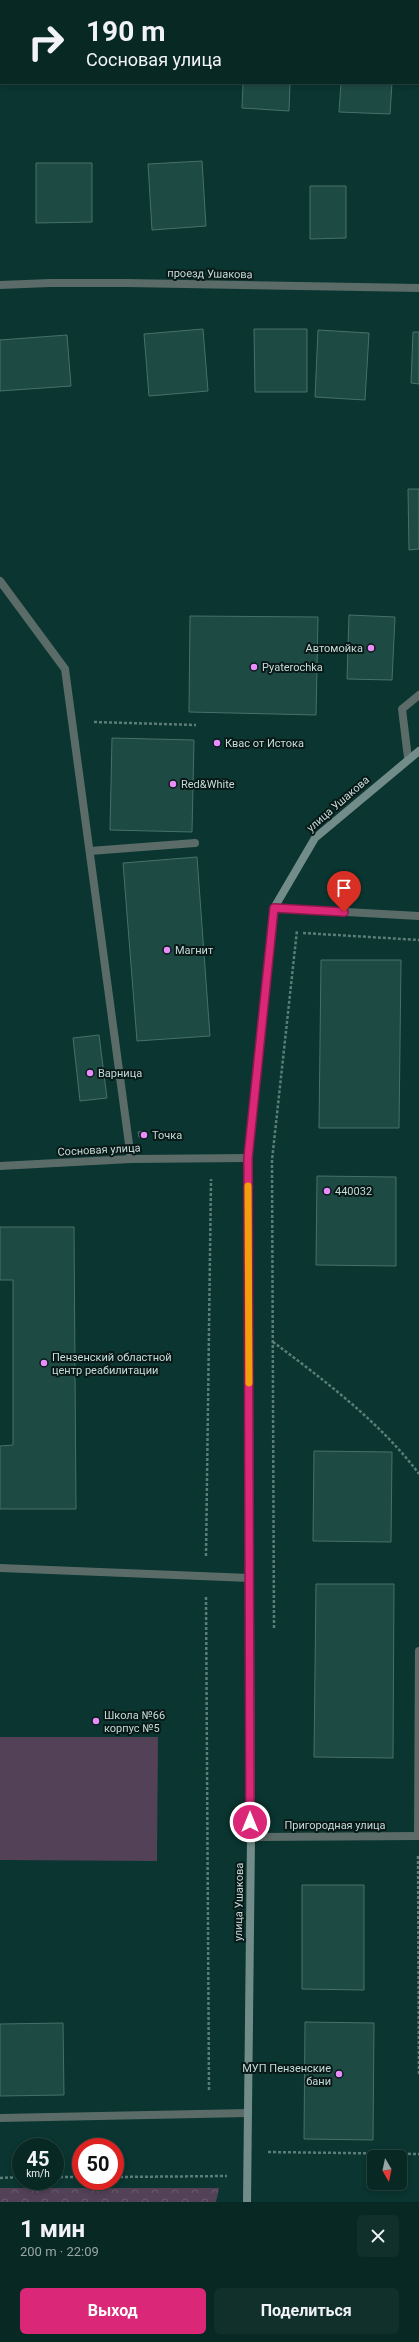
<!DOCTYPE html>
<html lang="ru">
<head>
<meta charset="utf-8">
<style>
  body { margin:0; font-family:Roboto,sans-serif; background:#11302c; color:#f1f3f6; height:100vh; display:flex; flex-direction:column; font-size:15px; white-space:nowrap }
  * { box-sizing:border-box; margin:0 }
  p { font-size:13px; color:#98a6a6 }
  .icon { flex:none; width:22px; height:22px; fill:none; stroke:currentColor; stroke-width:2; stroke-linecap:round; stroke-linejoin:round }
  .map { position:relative; height:2202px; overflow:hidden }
  .drawer { display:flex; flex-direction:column; background:#082824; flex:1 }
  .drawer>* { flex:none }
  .guide { position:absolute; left:0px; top:0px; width:419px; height:84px; box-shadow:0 2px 6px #0003,0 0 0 1px #294441; background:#082824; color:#f1f3f6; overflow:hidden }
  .needle { width:26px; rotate:171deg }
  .tools { position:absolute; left:367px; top:2150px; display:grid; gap:8px }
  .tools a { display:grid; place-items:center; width:40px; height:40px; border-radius:6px; background:#082824; box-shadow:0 2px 6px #0003,0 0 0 1px #294441; font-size:20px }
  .speed { position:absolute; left:12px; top:2138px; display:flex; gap:8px; font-size:20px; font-weight:700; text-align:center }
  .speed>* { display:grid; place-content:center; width:52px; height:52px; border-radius:50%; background:#082824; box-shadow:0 2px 6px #0003,0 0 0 1px #294441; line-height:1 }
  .speed small { font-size:10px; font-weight:400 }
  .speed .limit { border:6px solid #d22; background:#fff; color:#111 }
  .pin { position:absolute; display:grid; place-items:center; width:34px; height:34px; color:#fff; margin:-41px -17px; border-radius:50% 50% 50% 0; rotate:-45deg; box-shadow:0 0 4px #0007 }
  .pin .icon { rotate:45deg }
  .me { position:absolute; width:44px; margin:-22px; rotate:0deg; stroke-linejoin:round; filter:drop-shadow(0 0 3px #0008) }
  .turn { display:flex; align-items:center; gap:14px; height:84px; padding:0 20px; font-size:18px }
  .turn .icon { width:52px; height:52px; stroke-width:2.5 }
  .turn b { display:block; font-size:28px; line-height:34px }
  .round { display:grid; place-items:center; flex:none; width:42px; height:42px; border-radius:6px; background:#11302c }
  .head { display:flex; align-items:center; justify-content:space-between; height:68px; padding:0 20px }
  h1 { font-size:24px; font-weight:700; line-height:30px }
  .action { display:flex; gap:8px; margin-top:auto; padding:8px 20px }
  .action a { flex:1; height:46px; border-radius:6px; background:#db2777; color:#fff; font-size:16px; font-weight:700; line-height:46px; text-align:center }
  .action a+a { background:#11302c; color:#f1f3f6 }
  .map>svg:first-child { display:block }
  .forest { fill:url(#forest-crowns) }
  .garden { fill:#534157 }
  .building { fill:#1e4a44; stroke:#48706a }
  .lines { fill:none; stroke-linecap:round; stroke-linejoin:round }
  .path { stroke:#5b7d78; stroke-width:2.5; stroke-dasharray:3 2; stroke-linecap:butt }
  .service { stroke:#5a6b68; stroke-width:8 }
  .minor { stroke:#5a6b68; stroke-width:8 }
  .tertiary { stroke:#5a6b68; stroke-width:8 }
  .secondary { stroke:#728d89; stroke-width:8 }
  .route-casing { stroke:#8e194d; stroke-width:10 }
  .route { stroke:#db2777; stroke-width:7 }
  .slow { stroke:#f59e0b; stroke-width:7 }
  .poi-dot { fill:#e98dfd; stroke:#081917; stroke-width:1.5 }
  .labels { text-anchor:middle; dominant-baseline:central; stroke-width:4; stroke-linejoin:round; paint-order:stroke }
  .street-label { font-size:11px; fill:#c6dbd7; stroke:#081917 }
  .poi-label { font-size:11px; fill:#c6dbd7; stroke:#081917; text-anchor:start }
</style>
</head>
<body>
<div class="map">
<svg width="419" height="2202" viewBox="0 0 419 2202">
  <defs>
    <pattern id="forest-crowns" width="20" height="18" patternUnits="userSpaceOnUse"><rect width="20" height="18" fill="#534157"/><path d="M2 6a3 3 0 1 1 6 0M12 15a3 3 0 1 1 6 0" fill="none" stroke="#6a5c6e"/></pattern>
  </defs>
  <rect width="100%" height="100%" fill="#0a3530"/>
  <path class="forest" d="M0,2188h219l-3,14h-216z"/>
  <path class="garden" d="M0,1737h158l-1,124 -157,-1z"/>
  <path class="building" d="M112,0h41v1h-41z
    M243,83h47l-1,28 -47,-3z
    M341,83h51l-2,31 -51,-2z
    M202,161l4,65 -54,4 -4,-66z
    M36,163h56v59l-56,1z
    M310,186h36v52l-36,1z
    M203,329l5,62 -59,5 -5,-62z
    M254,329h53v63h-52z
    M318,330l51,3 -4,67 -50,-3z
    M413,332h6v52l-8,-1z
    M67,335l4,51 -71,5v-51z
    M408,489h11v60l-10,1z
    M349,615l46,2 -3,63 -45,-1z
    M190,616l128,1 -2,98 -127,-3z
    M112,738l82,2 -2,92 -82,-2z
    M197,857l13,179 -73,5 -14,-178z
    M321,960h80l-2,168h-80z
    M99,1035l8,63 -27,3 -7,-63z
    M143,1131l1,6h-5l-1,-5z
    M317,1176l79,1v89l-80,-1z
    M0,1227h74l2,282h-76v-63l13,-1v-165h-13z
    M314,1451l78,1 -1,90 -78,-1z
    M316,1584h78l-1,174 -79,-1z
    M302,1885h62v105l-62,-1z
    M305,2022l69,1 -1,117 -69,-1z
    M63,2023l1,72 -64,1v-72z"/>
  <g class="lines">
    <path class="path" d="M94,722l102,3
      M303,933l116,7
      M273,1342c50,37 109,82 146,132
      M206,1556l5,-377
      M206,1597l3,495
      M274,1628l-2,-468 25,-230
      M418,1856l1,218
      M268,2152l151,2
      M55,2177h26
      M115,2177l112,-1
      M0,2178l21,-1"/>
    <path class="service" d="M90,851l105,-8
      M0,1568l250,10
      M418,1836l1,-185
      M0,2118l248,-5"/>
    <path class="minor" d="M0,285l50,-2h76l293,5
      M0,581l65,88 66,490
      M408,758l-6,-49 17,-14
      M274,908l145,8
      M251,1837l168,-1"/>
    <path class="tertiary" d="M0,1166l131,-7 117,-1"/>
    <path class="secondary" d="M247,2202l4,-365 -3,-679 26,-250 41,-70 104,-87"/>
  </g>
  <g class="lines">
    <defs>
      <path id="route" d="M250,1822l-2,-664 26,-250 70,4"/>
    </defs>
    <use href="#route" class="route-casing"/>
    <use href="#route" class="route"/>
    <path class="slow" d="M248,1186l1,197"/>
  </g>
  <g class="poi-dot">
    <circle cx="371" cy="648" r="4"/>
    <circle cx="254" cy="667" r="4"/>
    <circle cx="217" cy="743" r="4"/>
    <circle cx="173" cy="784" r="4"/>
    <circle cx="167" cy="950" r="4"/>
    <circle cx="90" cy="1073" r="4"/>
    <circle cx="144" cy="1135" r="4"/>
    <circle cx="327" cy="1191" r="4"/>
    <circle cx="44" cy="1363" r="4"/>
    <circle cx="96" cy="1721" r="4"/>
    <circle cx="339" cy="2074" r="4"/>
  </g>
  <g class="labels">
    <g class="street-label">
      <text transform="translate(210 274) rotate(1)">проезд Ушакова</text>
      <text transform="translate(338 804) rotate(-41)">улица Ушакова</text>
      <text transform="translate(99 1150) rotate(-3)">Сосновая улица</text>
      <text x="335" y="1825">Пригородная улица</text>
      <text transform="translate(239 1902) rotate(-89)">улица Ушакова</text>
    </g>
    <g class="poi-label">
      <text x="363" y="648" text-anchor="end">Автомойка</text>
      <text x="262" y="667">Pyaterochka</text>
      <text x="225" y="743">Квас от Истока</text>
      <text x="181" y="784">Red&amp;White</text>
      <text x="175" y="950">Магнит</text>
      <text x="98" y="1073">Варница</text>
      <text x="152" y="1135">Точка</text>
      <text x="335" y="1191">440032</text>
      <text x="52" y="1357">Пензенский областной<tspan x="52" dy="13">центр реабилитации</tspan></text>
      <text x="104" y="1715">Школа №66<tspan x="104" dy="13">корпус №5</tspan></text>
      <text x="331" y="2068" text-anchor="end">МУП Пензенские<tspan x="331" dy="13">бани</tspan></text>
    </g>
  </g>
</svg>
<div class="tools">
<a><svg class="needle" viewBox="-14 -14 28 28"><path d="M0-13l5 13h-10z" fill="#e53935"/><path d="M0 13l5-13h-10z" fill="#98a6a6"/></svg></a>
</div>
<div class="speed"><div>45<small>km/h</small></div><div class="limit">50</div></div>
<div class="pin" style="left:344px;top:912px;background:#d93025"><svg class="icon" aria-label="arrive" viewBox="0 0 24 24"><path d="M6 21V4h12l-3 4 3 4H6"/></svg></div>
<svg class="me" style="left:250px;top:1822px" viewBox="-20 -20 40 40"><circle r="17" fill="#db2777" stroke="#fff" stroke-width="3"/><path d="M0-11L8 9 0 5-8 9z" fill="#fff"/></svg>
<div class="guide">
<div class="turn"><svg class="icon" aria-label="right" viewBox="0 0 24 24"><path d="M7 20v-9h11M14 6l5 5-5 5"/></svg><div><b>190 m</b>Сосновая улица</div></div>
</div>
</div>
<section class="drawer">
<div class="head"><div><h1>1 мин</h1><p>200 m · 22:09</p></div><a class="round"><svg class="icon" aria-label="close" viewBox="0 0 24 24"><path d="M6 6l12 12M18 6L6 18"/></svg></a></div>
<div class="action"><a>Выход</a><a>Поделиться</a></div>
</section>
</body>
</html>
